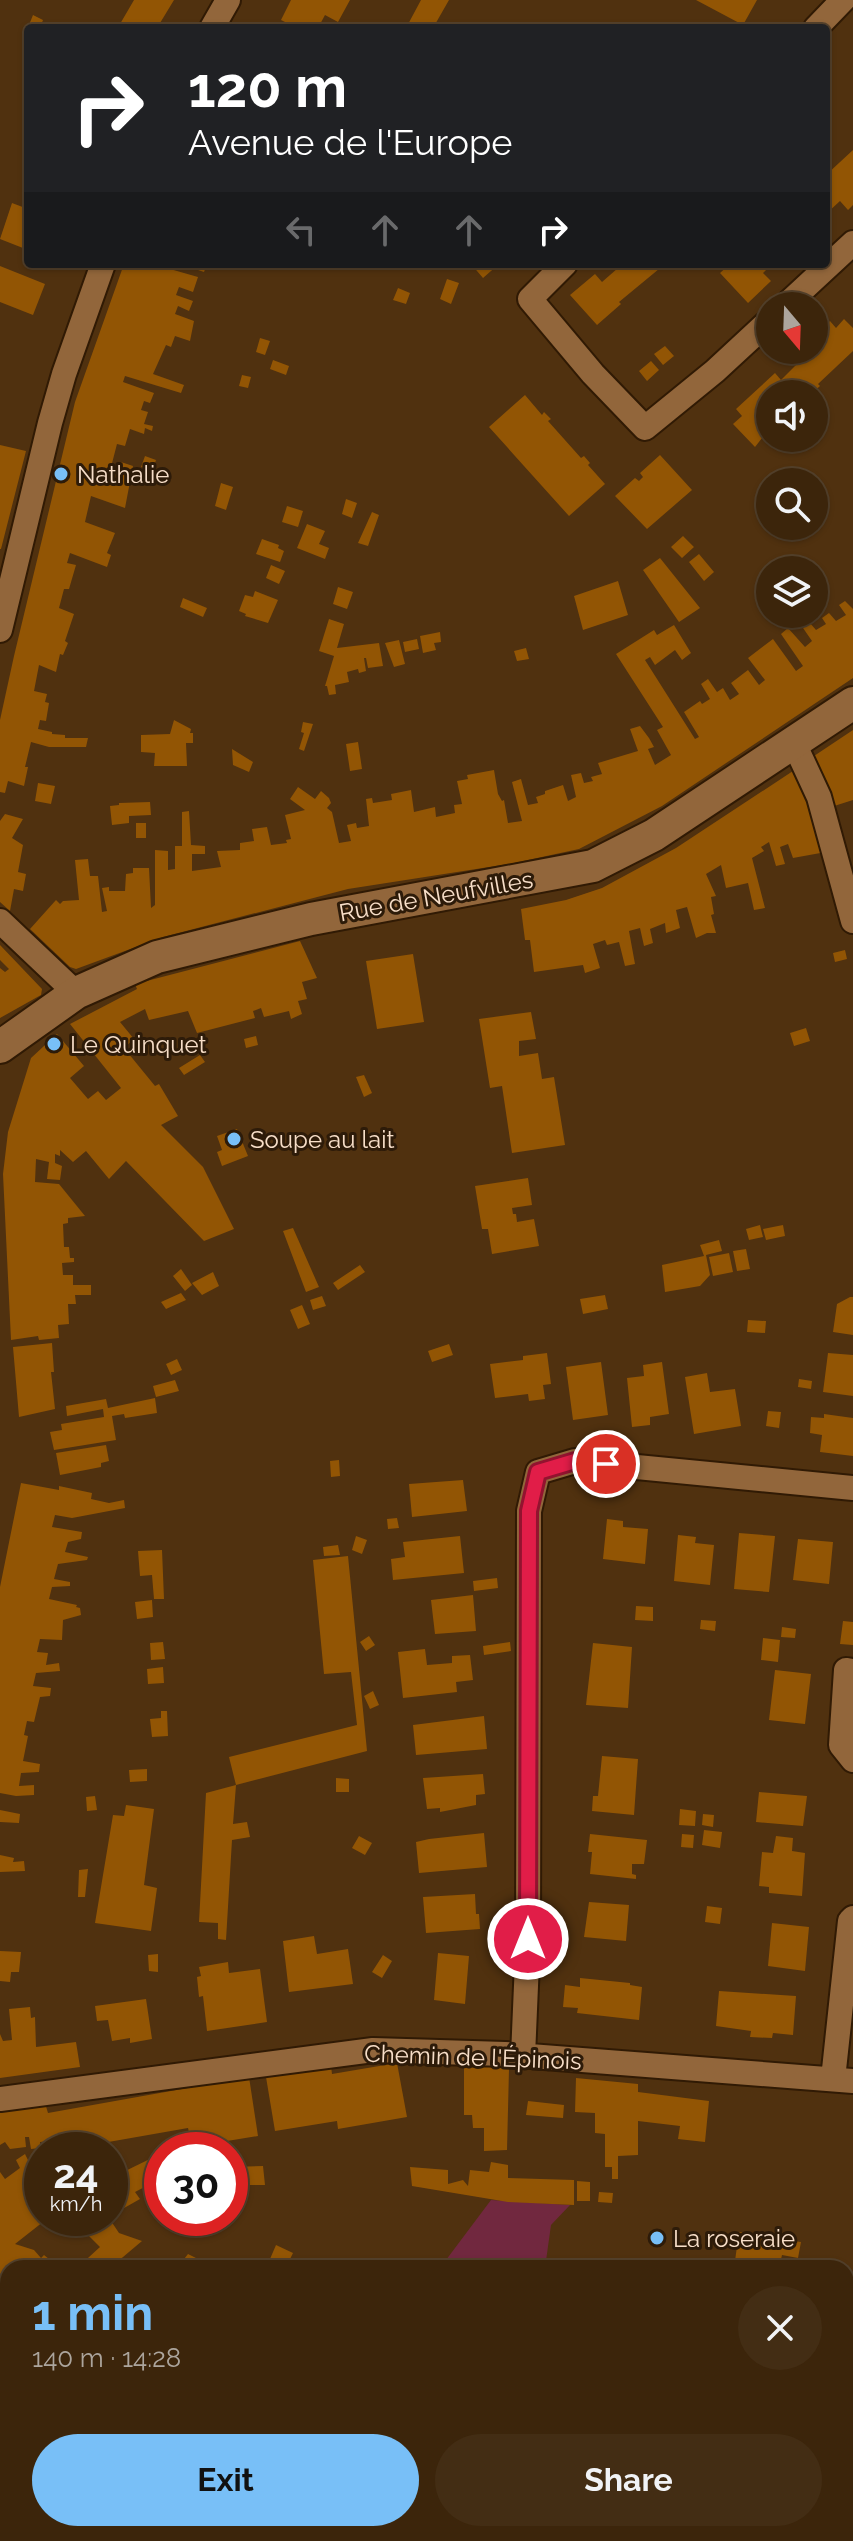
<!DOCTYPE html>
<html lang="en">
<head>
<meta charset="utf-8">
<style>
  body { margin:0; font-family:Raleway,sans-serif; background:#432d14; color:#f1f3f6; height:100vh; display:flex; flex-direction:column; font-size:30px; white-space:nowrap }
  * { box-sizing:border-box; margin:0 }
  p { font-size:26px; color:#aca59d }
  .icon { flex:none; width:44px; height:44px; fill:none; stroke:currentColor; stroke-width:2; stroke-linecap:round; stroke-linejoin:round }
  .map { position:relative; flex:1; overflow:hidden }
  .side { position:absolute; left:0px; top:2260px; width:854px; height:282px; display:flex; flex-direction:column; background:#3c250b; border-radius:24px 24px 0 0; box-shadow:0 2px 6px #0004,0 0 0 2px #55422c }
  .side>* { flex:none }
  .top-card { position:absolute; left:24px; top:24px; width:806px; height:244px; border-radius:8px; box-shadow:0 2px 6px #0004,0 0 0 2px #55422c; background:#202124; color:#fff; overflow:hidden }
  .needle { width:52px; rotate:161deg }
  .tools { position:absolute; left:756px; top:292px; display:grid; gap:16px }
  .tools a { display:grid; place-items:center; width:72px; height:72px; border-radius:50%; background:#3c250b; box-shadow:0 2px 6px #0004,0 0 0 2px #55422c; font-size:40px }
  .speed { position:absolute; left:24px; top:2132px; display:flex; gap:16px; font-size:40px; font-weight:700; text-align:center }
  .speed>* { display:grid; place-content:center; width:104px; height:104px; border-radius:50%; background:#3c250b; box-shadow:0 2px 6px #0004,0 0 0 2px #55422c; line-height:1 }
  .speed small { font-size:20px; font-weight:400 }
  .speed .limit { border:12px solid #d22; background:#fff; color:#111 }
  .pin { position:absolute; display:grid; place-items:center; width:68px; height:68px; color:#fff; margin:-34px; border:4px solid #fff; border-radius:50%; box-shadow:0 2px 8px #0007 }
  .me { position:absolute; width:88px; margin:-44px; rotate:0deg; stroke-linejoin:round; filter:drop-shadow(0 0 6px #0008) }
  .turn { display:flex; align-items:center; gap:28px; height:168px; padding:0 32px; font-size:36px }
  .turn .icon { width:104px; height:104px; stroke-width:2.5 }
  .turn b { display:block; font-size:56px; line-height:68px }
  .lanes { display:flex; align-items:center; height:76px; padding:0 32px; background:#0003; justify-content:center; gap:40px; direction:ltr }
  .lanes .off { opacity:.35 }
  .round { display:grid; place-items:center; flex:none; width:84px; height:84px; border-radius:42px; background:#432d14 }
  .head { display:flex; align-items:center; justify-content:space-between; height:136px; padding:0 32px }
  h1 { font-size:48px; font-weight:700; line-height:60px; color:#78bff7 }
  .cta { display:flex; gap:16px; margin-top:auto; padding:16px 32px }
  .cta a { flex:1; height:92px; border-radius:48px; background:#78bff7; color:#111; font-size:32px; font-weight:700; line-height:92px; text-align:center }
  .cta a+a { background:#432d14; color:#f1f3f6 }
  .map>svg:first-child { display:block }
  .green { fill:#71283f }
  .building { fill:#925504 }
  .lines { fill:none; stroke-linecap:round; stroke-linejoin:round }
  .street-casing { stroke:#301a04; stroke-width:28 }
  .secondary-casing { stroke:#301a04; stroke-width:36 }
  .street { stroke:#92663b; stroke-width:24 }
  .secondary { stroke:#92663b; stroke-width:32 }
  .route-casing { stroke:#92132f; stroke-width:20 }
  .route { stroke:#e11d48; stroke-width:14 }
  .poi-dot { fill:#78bff7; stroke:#2d1b09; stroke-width:3 }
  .labels { text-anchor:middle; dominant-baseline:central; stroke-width:6; stroke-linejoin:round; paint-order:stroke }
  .poi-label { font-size:24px; fill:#f7dec8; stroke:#2d1b09; text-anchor:start }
  .street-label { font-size:24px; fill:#f7dec8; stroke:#2d1b09 }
</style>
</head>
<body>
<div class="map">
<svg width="853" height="2541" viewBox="0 0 853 2541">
  <rect width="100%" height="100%" fill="#50310f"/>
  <path class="green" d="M491,2200l79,5 -19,20 -6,43h-105z"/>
  <path class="building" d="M134,0h40l-17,28h-29l-8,-4z
    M291,0h59l-12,22 -13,-7 -7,13h-31l2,-4 -8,-4z
    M421,0h28l-16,28h-27z
    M696,0h61l-14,25z
    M33,15l10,5 -3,8 -11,-3z
    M853,150v55l-5,5 -8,-9 -14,13v-39z
    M12,203l16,6v41l-28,-11z
    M124,264h40l-1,3 35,10 -5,15 -14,-5 -3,8 17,6 -4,10 -11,-5 -3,8 19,7 -4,20 -15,-5 -4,11 -5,-2 -13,29 31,11 -3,8 -56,-17 -2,6 31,11 -4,10 -6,-2 -3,9 7,2 -4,12 9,2 -1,5 -7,-3 -1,6 -14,-5 -5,17 -8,-2 -7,27 6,3 5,-12 12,4 -8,42 -34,-12 -6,26 30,11 -8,20 4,2 -4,12 -37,-14 -3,10 9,2 -7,24h-5l-5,19 15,6 -9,27 3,2 -5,12 -3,-1 -4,18 -17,-7 -5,26 13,3 -2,8 4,1 -3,18 -6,-1 -2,9 14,3v2l13,1v3h23l-2,9h-37l-18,-5 -6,25h3l-4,19 -16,-5 -3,12 -5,-1v-72l14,-64 61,-254z
    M180,264h27l-3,8z
    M471,264h28l-16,14z
    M614,264h51l-46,38 2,2 -24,21 -27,-30 25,-21 7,8 16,-14z
    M730,264h42l-9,9 8,8 -23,22 -28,-30z
    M0,266l45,18 -12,31 -33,-13z
    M447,279l12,4 -8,21 -11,-5z
    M398,288l12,5 -4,11 -13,-4z
    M844,319l9,9v23l-35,33 2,2 -9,8h-41v34l-15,19 -22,-23 9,-8 -6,-7 39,-36 6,7 16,-16 -6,-6 8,-8h15v-14l16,-15 6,7z
    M260,338l10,3 -5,14 -9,-3z
    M665,346l9,10 -11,9 -9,-11z
    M273,360l16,6 -3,9 -16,-6z
    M651,361l8,9 -12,11 -8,-10z
    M242,375l9,2 -3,11 -9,-2z
    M525,395l17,20 2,-3 7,7 -3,2 33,37 3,-2 6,7 -2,2 17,19 -36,32 -80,-89z
    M0,445l26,6 -25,98h-1z
    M660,455l32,35 -45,39 -32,-33 20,-18 4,3 4,-4 -3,-4z
    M145,456l11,4 -3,10 -12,-3z
    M221,483l12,4 -7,23 -11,-4z
    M346,499l11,4 -5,15 -10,-4z
    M287,506l16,5 -5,16 -16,-5z
    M372,512l7,3 -11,31 -10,-3z
    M307,524l18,7 -6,13 10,4 -4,11 -28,-11z
    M683,536l11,11 -12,11 -11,-11z
    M262,539l17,6 -1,3 6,3 -4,11 -24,-8z
    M699,554l15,18 -10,9 -15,-19z
    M660,558l40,50 -21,14 -36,-52z
    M271,565l14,6 -6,13 -13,-6z
    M618,581l10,34 -45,15 -9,-34z
    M338,587l15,5 -6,17 -14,-5z
    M255,591l23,9 -10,23 -23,-7 1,-2 -7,-3 6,-16 8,2z
    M183,598l24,10 -4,9 -23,-10z
    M845,601l8,8v69l-191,128 -83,43 -65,14 -166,26 -185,48 -87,32 -6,-2 -40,-38 26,-29 4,4 3,-3 16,-1 -4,-40 13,-1 2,17h8l4,36 5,-1 -5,-23 7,-1v4h16l1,-17 7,-1v-5h16l2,40 4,-3v-55l13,1v19l7,-1v-23h7v-34l7,-1 2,34 14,1v8h-13v17l29,-4 -4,-16 23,-1v-7l14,-2 -2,-12 15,-2 4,18 16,-2 -1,-3 5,-1 -6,-24 20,-5 -15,-11 8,-12 17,12 6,-8 8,7 2,5 -4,5 5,4 7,31 12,-2 -4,-16 9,-2 1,5 12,-2 -3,-27 6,-1 1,5 19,-3 -1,-6 20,-4 3,22 21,-5 1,10 19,-4 -1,-8 8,-1 -5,-23 11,-2 -1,-4 27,-5 4,24 4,7 2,-1 4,23 14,-2 -10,-39 9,-3 7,26 10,-2 -2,-6 9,-3v-3l18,-6 5,16 8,-4 -5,-22 10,-2 3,10 9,-2 -2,-4 11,-3 -4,-11 40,-12 -8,-22 10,-3 9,12 5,9 -6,2 7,16 16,-10 -14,-25 6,-3 -47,-73 38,-24 3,5 17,-10 17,28 -9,7 -7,-10 -20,15 -5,-8 -5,3 50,79 4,-2 -15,-25 16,-11 2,3 8,-5 -9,-15 7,-5 9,13 6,-4 7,12 9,-6 -8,-11 17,-13 11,15 6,-5 -17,-22 25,-19 23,32 7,-5 -22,-32 7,-6 17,19 7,-6 -9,-13 7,-5 6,7 10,-6 -4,-6 7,-5 7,8 10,-6 -7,-10z
    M788,614h13l4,4 -7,7z
    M329,619l15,5 -7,24 42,-5 4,23 -15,2 -2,-10h-2l2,13 -7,2 -1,-4 -11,3 2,10 -14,3 1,9 -7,1 -2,-9h-2l9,-30 -15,-5z
    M440,632l1,10 -7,1 2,7 -13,3 -3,-17z
    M417,639l2,10 -14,3 -2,-10z
    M399,640l6,24 -11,3 -9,-24z
    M526,648l3,11 -12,2 -3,-10z
    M174,720l17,9 -1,4h3v10h-7l1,23h-33l1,-13 -14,-1v-17l29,-1z
    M303,722l10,2 -9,27 -5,-2 5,-16 -3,-1z
    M853,730v70l-22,7 -20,-49z
    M358,742l4,27 -12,2 -4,-27z
    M232,749l21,13 -4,10 -16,-7z
    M796,769l30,83 -33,6 -5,-14 -8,3 5,17 -9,2 -7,-24 -8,5 3,4 -12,7 13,50 -11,2 -6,-27 -22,5 -5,-23 -15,9 10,22 -5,1 3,17 -3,1 5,18h-9l-11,5 -9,-31 -11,3 4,18 -14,5 -1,-10 -15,6 3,14 -9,3 -4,-18 -11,3 6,33 -10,2 -6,-24 -12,3 -2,-5 -12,4 7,24 -15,5 -2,-8 -49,7 -4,-32h-5l-4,-31 45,-9 36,-12 74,-40z
    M38,783l17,3 -4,18 -16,-3z
    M150,802l1,13 -22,1v7l-17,2 -2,-19 9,-1v-2z
    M5,814l18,5 -11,19 11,7 -5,27 8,2 -3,17 -9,-2 -4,22 -10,-9v-81z
    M136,823h10v15h-10z
    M300,941l17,37 -15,4 5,17 -9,2 4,13 -11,5 -2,-8 -25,6 -3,-9 -8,3 2,7 -58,15 -9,-22 -39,9 -4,-11 -25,13 14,17 -10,9 31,38 4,-2 19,32 -17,9 42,42 31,62 -30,12 -78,-80 -17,18 -23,-28 -13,11 -13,-12v6l-5,-2v9l7,3 -2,14 -13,-1 2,-17 -13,-3 -1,23 24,2 26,32 -17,2v5l-5,1 1,23h5l1,11h4v4l-12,1 1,12h10v10h18v10h-16l1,9h-8l1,20 -11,1 1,13 -20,2 -1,-4 -27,4 -8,-166 5,-42 23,-74 26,-24 27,32 -14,12 18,21 10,-8 8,9 15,-12 -51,-64 67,-35 -2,-5z
    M0,945l42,44 -1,6 -41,23v-50l5,4 4,-3 -9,-9z
    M845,950l2,9 -12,3 -2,-9z
    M413,954l11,68 -47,7 -11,-68z
    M531,1012l5,27 -17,2v15l19,-3 4,26 12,-2 11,68 -53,8 -10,-67 -12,2 -11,-69z
    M806,1028l4,13 -16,5 -4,-13z
    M256,1036l2,9 -12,3 -2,-9z
    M200,1055l5,7 -21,13 -5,-7z
    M364,1075l8,18 -8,4 -8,-20z
    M237,1129l11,27 -26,10 -5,-14 5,-2 -5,-14z
    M528,1178l4,27 -20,3 1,6h3l1,8 17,-3 5,27 -47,8 -4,-25h-6l-7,-43z
    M760,1225l3,12 -14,3 -3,-11z
    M783,1225l2,11 -19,4 -3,-11z
    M293,1228l26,59 -13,5 -23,-61z
    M719,1240l3,11 -16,4 4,20 -10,11 -35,6 -3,-27 42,-9 -4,-11z
    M746,1249l4,20 -13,2 -4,-20z
    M729,1253l4,19 -20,4 -4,-19z
    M360,1265l5,7 -27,18 -5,-7z
    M181,1269l11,16 -7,6 -12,-15z
    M213,1272l6,14 -17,9 -10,-12z
    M181,1293l5,7 -20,9 -5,-7z
    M605,1295l3,14 -25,5 -3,-15z
    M322,1296l4,10 -13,4 -3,-10z
    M850,1297h3v38l-20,-3 4,-28z
    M302,1305l8,19 -12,5 -8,-19z
    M748,1320l18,1 -1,12 -18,-1z
    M52,1343l2,29h-3l4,37 -36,8 -6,-70z
    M449,1344l4,11 -21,7 -4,-11z
    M547,1353l4,31 -8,1 2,14 -16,2 -1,-7 -33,4 -5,-34 33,-4v-4z
    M828,1353l25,2v41l-30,-4z
    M177,1359l5,11 -11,5 -5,-11z
    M601,1362l7,53 -35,5 -7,-53z
    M662,1362l7,52 -19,3v8l-18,2 -5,-49 17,-2 -1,-11z
    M707,1373l3,19 25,-3 6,37 -47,8 -9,-57z
    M799,1379l13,2 -1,8 -13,-2z
    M175,1380l4,11 -23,6 -3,-11z
    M155,1398l2,15 -32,5 -1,-4 -12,2 4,24 -62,10 -4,-18 12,-2 -1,-6 43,-7 -1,-8 -36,7 -1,-10 40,-7 2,9z
    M768,1411l13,1 -2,16 -13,-2z
    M824,1414l29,4v38l-33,-4 2,-17 -12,-2 1,-16 13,1z
    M106,1445l3,16 -8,2v4l-41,8 -4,-22z
    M339,1460l1,16 -9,1 -1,-16z
    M463,1480l4,31 -55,6 -3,-33z
    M21,1483l38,7v-4l33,7 -1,6 18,4 15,-3 1,8 -53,10 -17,-3 -3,12 30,5 -1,7 -13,3 -3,10 23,5 -1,3 -29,4 -4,15 16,3v4l-18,1 -3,12 28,6 -1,2 4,1 1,7 -18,5 -1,20 -22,-1 -3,13 11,1 -2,12 13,-2 1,8 -24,2 -3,13 18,2 -1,8 -10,1 -6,25 -7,-1 -3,14 4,1 -5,25 17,3 -1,8 -18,1 -2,13 15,-1v10l-18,1 -16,-3v-206z
    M397,1518l2,10 -11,1 -1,-10z
    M607,1519l16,2v6l25,2 -3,35 -42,-5z
    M739,1533l36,3 -6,56 -35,-3z
    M678,1535l18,2 -1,6 19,2 -4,40 -36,-4z
    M356,1536l11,4 -5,14 -10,-4z
    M460,1536l4,37 -71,7 -2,-21 14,-2 -2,-15z
    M798,1539l35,3 -4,42 -36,-4z
    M338,1545l2,10 -16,1 -1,-9z
    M162,1550l2,49h-10l-2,-24 -12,1 -2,-25z
    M348,1556l19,195 -131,34 -7,-28 128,-32 -6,-53 -27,2 -11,-114z
    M497,1578l1,10 -24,3 -1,-10z
    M473,1595l3,36 -41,3 -4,-34z
    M152,1600l1,17 -16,2 -2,-17z
    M636,1606l17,1v14l-18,-1z
    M701,1620l15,1 -1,10 -15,-2z
    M843,1621l10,1v23l-13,-1z
    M782,1627l14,2 -1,9 -14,-1z
    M369,1636l6,9 -9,6 -6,-9z
    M763,1638l17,2 -2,22 -17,-2z
    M163,1642l2,17 -14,1 -1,-17z
    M510,1642l1,9 -27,4 -1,-9z
    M593,1643l39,4 -4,61 -42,-3z
    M425,1649l2,16 25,-2v-7l18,-1 3,25 -17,2 1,10 -54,6 -5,-46z
    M163,1667l1,16 -16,1 -1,-15z
    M775,1670l36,4 -6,50 -36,-4z
    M373,1691l6,14 -9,4 -6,-13z
    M161,1711h6l1,25 -16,1 -2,-18 11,-1z
    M484,1716l3,33 -71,6 -3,-30z
    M602,1756l36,3 -4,56 -42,-4 1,-15h5z
    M147,1769v12l-17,1 -1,-12z
    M483,1774l2,20 -9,1v10l-36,7v-4l-13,1 -4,-31z
    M336,1778l13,1v13h-13z
    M236,1785l-3,39 14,-2 3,15 -18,3 -6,100 -8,-1v-16l-19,-1 7,-129z
    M759,1792l48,4 -4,30 -47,-4z
    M95,1796l2,14 -10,1 -1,-14z
    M126,1805l28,4 -10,76 13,3 -6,43 -56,-8 18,-108 11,1z
    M680,1809l16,2 -1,15 -16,-1z
    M0,1810l20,4 -1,9 -19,-1z
    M703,1814l11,1 -1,12 -11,-2z
    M704,1830l18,2 -2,16 -18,-3z
    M484,1833l3,34 -68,6 -3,-31 13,-3z
    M590,1834l57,6 -3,24h-12v10l4,1v4l-46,-5 2,-22h-4z
    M682,1834l12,1 -1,13 -12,-1z
    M359,1836l13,7 -7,12 -13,-7z
    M776,1836l17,2 -1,13 13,2 -3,43 -33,-3v-6l-10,-1 3,-34 11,1z
    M0,1855l14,3 -1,4 11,-1 1,10 -25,1z
    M88,1869l-3,28h-7l1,-27z
    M475,1894l1,20h3l1,15 -54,4 -3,-36z
    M589,1902l40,3 -3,36 -42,-4z
    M707,1906l15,2 -2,16 -15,-2z
    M772,1923l37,4 -4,44 -37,-5z
    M314,1936l3,18 31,-5 5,35 -64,8 -6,-51z
    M0,1951l21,1 -2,20h-8l-1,10 -10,-1z
    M438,1953l31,3 -4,48 -31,-4z
    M158,1954v18l-9,-1 -1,-16z
    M383,1955l9,6 -10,17 -10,-6z
    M228,1962l1,11 31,-4 7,53 -60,9 -4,-35 -4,1 -2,-20 4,-1 -2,-9z
    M580,1978l50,5v2l12,2 -3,33 -62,-7 1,-5 -15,-1 2,-22 15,2z
    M719,1991l77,5 -3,39 -20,-2 -1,5 -22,-1 1,-6 -35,-5z
    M146,1999l6,40 -22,4v-5l-18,3 -4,-21 -11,1 -2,-15z
    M30,2007l1,11 4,-1 1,30 40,-5 4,25 -80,11v-44l3,7 9,-1 -3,-31z
    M397,2063l10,54 -69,12 -1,-8 -62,10 -9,-54 65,-11 1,8z
    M490,2067l19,2 -2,81 -23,1v-23h-11l-1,-13h-8v-47z
    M249,2077l9,59 -31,5 1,4 -17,5h-41l21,-9 -3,-13 -91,16 2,6h-43l-5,-9 -11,1v6l-9,1 -2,-12h-4l1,10 -16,2 -5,-7 -5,3v-36l45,-6 3,10z
    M576,2078l62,6v8l71,9 -4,41 -27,-3 2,-13 -42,-5v34l-20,1v23h-6v-12h-7v-33l-10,-1v-20l-20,-1z
    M528,2101l36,4 -1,13 -37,-3z
    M162,2153v25l-27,14 5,7 -30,17v-9l12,-7 -11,-22z
    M25,2154l6,12 -3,1 14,19v32h6l-33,26 19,6 7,8 3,-3 5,4 -3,3 4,6h-42v64l-8,-6v-154l5,7 15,-11 -4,-8z
    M491,2162l17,3v13l66,2v25l-66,-3 -96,-16 -2,-19 38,3v14l15,-4 5,6 2,-16 19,2z
    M263,2166l2,19h-28v11h-7v-29z
    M577,2181l13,1v19h-13z
    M599,2192l14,1 -1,10 -14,-1z
    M106,2218h3l10,15 23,8 -32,27h-33l23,-21 -12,-12z
    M739,2232l62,10 -3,16 -16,-3 -3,13h-45z
    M276,2245l17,8 -6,12 -17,-6z
    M188,2254l12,6 -7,8h-16z
    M846,2287l7,1v45l-7,-1z
    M0,2408l8,7v119h16l-3,7h-21z
    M853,2463v41l-7,-3v-25z
    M91,2534h70l12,7h-86z
    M266,2534h76l10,7 4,-7h56l10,7h-147z
    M458,2534h28l-5,7h-28z
    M496,2534h56l4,3 -3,4h-47z
    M620,2534h40l-4,7h-41z
    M744,2534h30l-4,7h-13z"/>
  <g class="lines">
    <defs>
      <path id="street" d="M212,28l16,-28
        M816,28l27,-28
        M565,264l-35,35 63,75 52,54 70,-57 55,-51
        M785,306l68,-63
        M0,630l50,-207 14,-49 39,-110
        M794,743l25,54 34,124
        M0,921l76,72
        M853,1671l-7,-1 -5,75 12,15
        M523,2056l5,-117 1,-428 9,-39 37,-11 278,27
        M833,2079l17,-158 3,-3
        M0,2099l373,-49 132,4 348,27
        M846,2439l7,1
        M34,2541l3,-7
        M439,2541l5,-7"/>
      <path id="secondary" d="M0,1047l76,-54 81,-36 154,-38 282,-53 61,-31 199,-132
        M0,2368l8,7
        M209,2534l10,7"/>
    </defs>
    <use href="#street" class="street-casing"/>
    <use href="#secondary" class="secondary-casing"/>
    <use href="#street" class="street"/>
    <use href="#secondary" class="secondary"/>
  </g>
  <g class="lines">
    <defs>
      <path id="route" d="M528,1939l1,-428 9,-39 37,-11 31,3"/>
    </defs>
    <use href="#route" class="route-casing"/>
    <use href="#route" class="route"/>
  </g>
  <g class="poi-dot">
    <circle cx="61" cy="474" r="8"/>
    <circle cx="54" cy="1044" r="8"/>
    <circle cx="234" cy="1139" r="8"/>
    <circle cx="657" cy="2238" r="8"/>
  </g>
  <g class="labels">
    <g class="poi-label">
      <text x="77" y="474">Nathalie</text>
      <text x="70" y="1044">Le Quinquet</text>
      <text x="250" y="1139">Soupe au lait</text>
      <text x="673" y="2238">La roseraie</text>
    </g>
    <g class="street-label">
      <text transform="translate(436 896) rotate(-10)">Rue de Neufvilles</text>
      <text transform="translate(473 2057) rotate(2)">Chemin de l'Épinois</text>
    </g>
  </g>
</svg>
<div class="tools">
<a><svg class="needle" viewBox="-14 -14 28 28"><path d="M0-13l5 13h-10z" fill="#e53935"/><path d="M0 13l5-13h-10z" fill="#aca59d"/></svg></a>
<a><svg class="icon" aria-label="sound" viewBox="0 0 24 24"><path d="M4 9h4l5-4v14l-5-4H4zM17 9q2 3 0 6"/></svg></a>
<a><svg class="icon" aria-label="search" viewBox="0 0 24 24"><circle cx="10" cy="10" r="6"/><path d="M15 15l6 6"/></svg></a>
<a><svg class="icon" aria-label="layers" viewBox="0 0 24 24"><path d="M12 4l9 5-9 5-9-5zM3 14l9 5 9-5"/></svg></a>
</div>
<div class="speed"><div>24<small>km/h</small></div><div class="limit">30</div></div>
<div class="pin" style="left:606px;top:1464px;background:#d93025"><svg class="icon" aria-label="arrive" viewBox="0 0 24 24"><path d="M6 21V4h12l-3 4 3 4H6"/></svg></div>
<svg class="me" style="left:528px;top:1939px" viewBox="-20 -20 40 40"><circle r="17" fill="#e11d48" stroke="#fff" stroke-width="3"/><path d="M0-11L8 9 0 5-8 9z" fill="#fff"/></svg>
<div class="top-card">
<div class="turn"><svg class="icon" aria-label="right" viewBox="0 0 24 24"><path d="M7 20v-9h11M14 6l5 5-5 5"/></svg><div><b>120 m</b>Avenue de l'Europe</div></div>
<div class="lanes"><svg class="icon off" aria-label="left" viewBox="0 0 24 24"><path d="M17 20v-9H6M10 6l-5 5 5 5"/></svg><svg class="icon off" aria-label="ahead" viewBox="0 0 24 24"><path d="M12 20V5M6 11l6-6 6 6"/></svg><svg class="icon off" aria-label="ahead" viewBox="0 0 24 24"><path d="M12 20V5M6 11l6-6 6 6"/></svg><svg class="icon" aria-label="right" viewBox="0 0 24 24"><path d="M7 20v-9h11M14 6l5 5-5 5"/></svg></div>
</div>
<section class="side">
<div class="head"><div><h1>1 min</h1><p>140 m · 14:28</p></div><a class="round"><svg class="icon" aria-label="close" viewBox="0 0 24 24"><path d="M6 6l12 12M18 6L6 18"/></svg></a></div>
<div class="cta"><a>Exit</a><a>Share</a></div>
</section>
</div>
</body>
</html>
